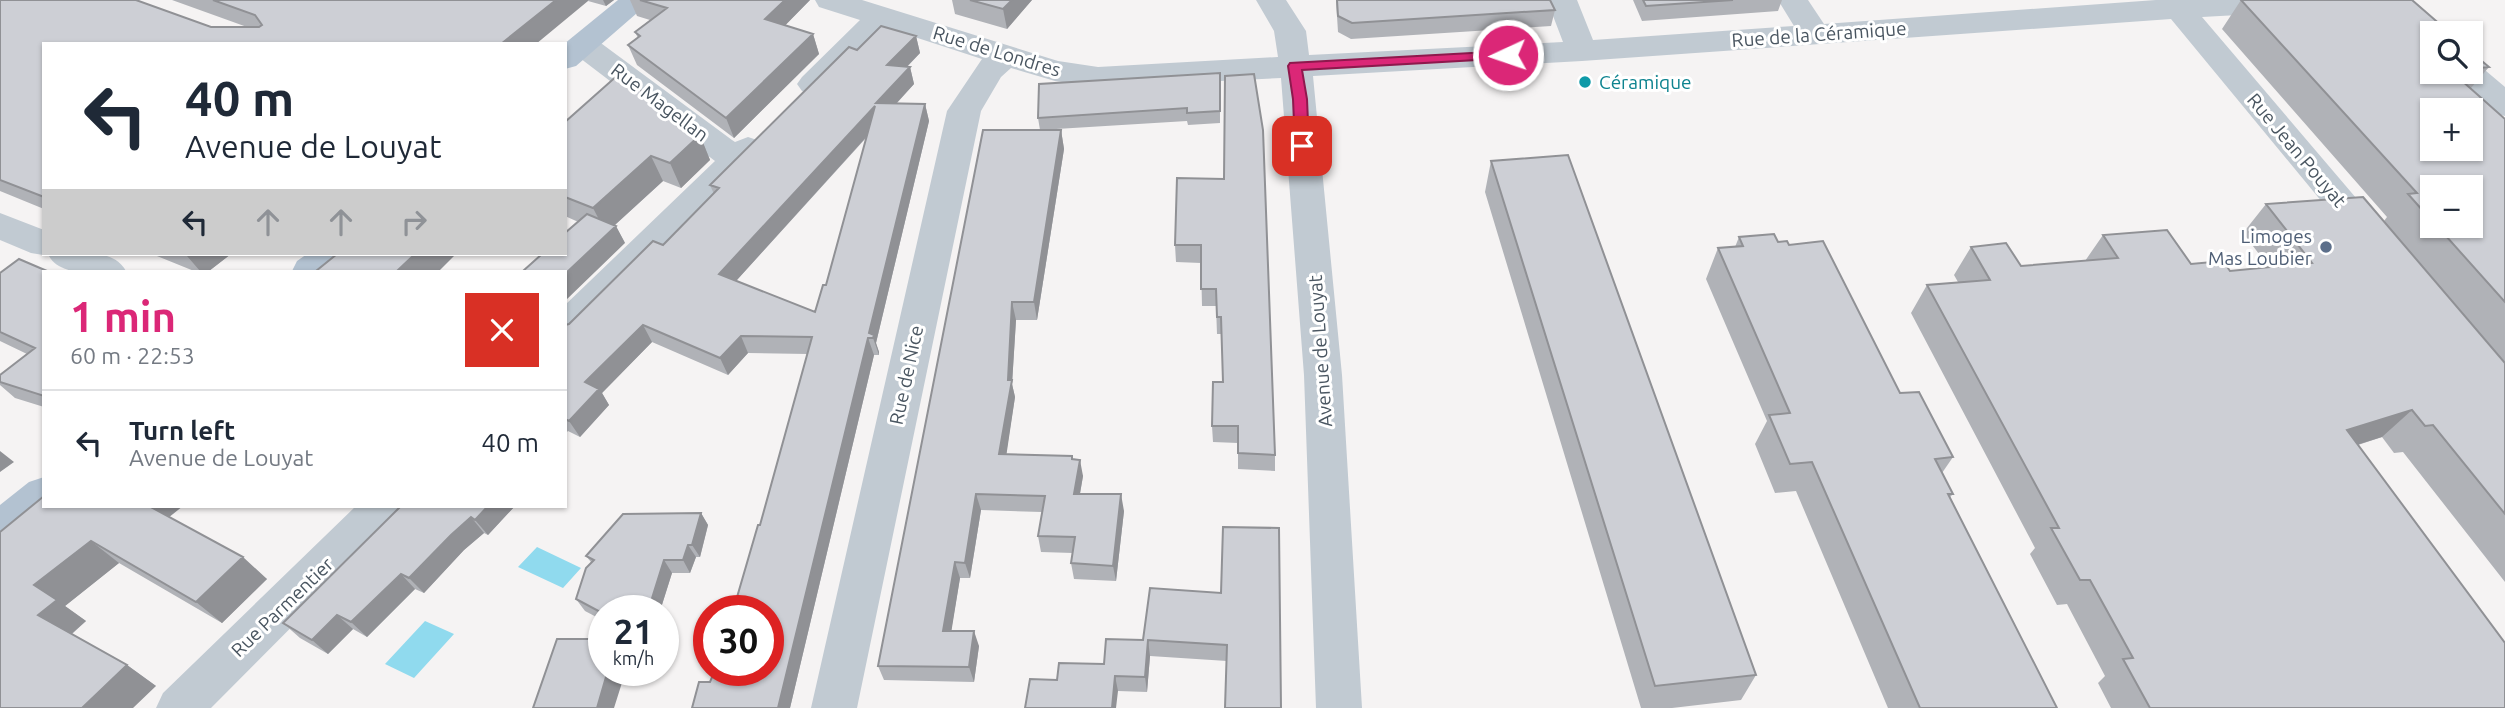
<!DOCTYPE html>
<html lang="en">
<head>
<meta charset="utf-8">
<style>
  body { margin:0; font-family:Ubuntu,sans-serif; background:#f2f2f3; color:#1f2937; height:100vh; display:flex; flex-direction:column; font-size:26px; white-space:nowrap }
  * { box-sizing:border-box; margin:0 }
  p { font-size:23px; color:#747a83 }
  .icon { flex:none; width:38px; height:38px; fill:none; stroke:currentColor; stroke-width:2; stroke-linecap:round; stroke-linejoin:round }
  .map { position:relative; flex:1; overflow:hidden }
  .panel { position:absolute; left:42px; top:270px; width:525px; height:238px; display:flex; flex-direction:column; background:#fff; border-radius:0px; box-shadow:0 2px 5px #0004 }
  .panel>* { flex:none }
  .hud { position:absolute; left:42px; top:42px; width:525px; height:214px; border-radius:0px; box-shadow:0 2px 5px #0004; background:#fff; color:#1f2937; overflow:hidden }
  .buttons { position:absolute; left:2420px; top:21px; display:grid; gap:14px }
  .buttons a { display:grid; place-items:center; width:63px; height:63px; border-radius:0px; background:#fff; box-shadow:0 2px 5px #0004; font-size:35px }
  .speed { position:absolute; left:588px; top:595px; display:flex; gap:14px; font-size:35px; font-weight:700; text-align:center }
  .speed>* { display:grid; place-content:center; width:91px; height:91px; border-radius:50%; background:#fff; box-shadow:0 2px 5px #0004; line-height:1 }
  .speed small { font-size:18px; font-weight:400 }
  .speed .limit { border:10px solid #d22; background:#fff; color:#111 }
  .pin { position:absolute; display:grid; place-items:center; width:60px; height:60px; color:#fff; margin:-30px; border-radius:14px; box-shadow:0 4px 10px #0006 }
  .me { position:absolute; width:77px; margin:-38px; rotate:267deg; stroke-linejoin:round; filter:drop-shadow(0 0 5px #0008) }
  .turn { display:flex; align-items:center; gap:24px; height:147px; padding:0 28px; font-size:32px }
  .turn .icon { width:91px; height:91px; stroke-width:2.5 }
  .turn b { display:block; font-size:49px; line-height:60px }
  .lanes { display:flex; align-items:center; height:66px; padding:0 28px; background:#0003; justify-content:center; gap:35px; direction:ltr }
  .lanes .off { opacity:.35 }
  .round { display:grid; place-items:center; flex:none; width:74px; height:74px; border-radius:0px; background:#f2f2f3 }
  .summary { display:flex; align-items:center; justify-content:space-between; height:119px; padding:0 28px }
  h1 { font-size:42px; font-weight:600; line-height:52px; color:#db2777 }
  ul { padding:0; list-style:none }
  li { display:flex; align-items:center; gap:21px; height:105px; padding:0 28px; border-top:2px solid #e0e1e3 }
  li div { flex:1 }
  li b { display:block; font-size:26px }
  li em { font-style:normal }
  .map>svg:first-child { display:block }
  .water { fill:#90daee }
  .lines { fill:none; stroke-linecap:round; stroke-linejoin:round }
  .minor { fill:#c1cad2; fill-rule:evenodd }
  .major { fill:#b3c2d1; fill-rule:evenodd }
  .wall { fill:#b0b2b7; fill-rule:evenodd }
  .shaded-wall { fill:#909195 }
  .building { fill:#cdcfd5; stroke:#909195; stroke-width:2; fill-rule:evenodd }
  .route { fill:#db2777; stroke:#8e194d; stroke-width:2 }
  .culture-dot { fill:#0f9aa8; stroke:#fff; stroke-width:2.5 }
  .service-dot { fill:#5c6f8a; stroke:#fff; stroke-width:2.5 }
  .labels { text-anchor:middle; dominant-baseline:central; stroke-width:6; stroke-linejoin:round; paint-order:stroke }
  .street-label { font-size:19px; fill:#4a5661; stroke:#fff }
  .culture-label { font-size:19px; fill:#0d838f; stroke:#fff; text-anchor:start }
  .service-label { font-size:19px; fill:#4e5e75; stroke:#fff; text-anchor:end }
</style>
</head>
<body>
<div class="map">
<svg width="2505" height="708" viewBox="0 0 2505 708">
  <rect width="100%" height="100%" fill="#f5f3f3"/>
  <path class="water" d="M537,547l44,21 -18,20 -45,-21z
    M425,621l29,13 -40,44 -29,-14z"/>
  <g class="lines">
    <path class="minor" d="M815,0h47l196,61 40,6 180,-10 -4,-26 -18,-31h30l20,31 3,24 254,-13 -16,-42h30l16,40 201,-14 -16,-26h30l16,24 332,-24h203l-4,7 -11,2 -142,8 189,222 -5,9 -13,4 -13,-4 -189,-229 -589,42 -269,15 29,299 20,333h-46l-12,-333 -23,-297 -183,9 -43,-6 -44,-13 -10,9 -20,34 -124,597h-46l136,-597 35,-52 -95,-31 -63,63 -11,4 -11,-4 -5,-7 5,-7 58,-57 -41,-13z
      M583,35l11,3 138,102 3,2 13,-5 12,4 5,8 -15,18 -172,171 -13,4v-37l150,-144 -143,-109 -5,-7 5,-7z
      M2471,62l8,3 26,22v29l-12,-3 -41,-41h19z
      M0,213l44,17v24c25,0 68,-9 82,17 -22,1 -64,8 -77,-15l-18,-3 -31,-13z
      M356,506h49l-6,13 -188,189h-55l7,-15z"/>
    <path class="major" d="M618,0h34l-76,66 -11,3 -1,-25z
      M307,254h42l-15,17h-42l5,-10z
      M44,477v29h15l-44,37 -15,5v-43l29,-23z"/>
  </g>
  <path class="wall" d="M0,0l211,27h36l-75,-27h442l-8,6 -18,-5 -544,43v165l-44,-18z
    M630,0h180l-25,25 28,9 6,20 -85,84 -97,-73 -9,-20 10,-7 -3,-6 15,-12 -13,-4z
    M952,0h80l-25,29 -52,-15z
    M1336,0h214l5,10 -4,16 -200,13 -13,-7z
    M1633,0h149l-4,11 -136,10z
    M2241,0l191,72h39v-20l18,15 -18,21 34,31v463l-102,-130 -9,1 -12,-16 -24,8 147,263h-394l-13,-25 7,-7 -38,-72 -10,1 -27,-51 5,-6 -124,-235 16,-28 31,-3 -4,-7 17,-28 50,19 64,-5 18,-26 88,29 39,7 39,-4 -26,-34 23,-29 118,17 3,-4 -165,-188zM2432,187l39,39h-39z
    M881,26l35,10 4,17 -13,14h3l4,17 -17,19 28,1 4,17 -53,222 3,9v3h-5l-84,353h-98l7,-26h11l5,-12h53v-59h-35l25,-86h2l48,-171 -60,-1 -20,22 -76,-33 -50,51 7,12 -29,32 -12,-6 -3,3v-109l4,-1 84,-83 10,4 51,-51 -4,-9 139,-138 8,3zM866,138l-40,147h-3l-8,27 -79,-31z
    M1220,73v50l-32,2 -1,-4 -147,9 -2,-12z
    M565,122l135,13 10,25 -29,28 -18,-7 -48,44 10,18 -60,-27z
    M1061,130l3,19 -27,171h-21l-4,64 3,13 -9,57 66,2v3l11,17 -3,18 44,17 -8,70 -42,-2 -3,-16 2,-10 -32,-1 -3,-16 4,-24 -61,-2 -11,68h-10l-9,53 28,15 -5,36 -90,-2 -6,-14z
    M1491,161l265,514 -15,25 -69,8h-31l-156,-516z
    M1177,178l98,277v16l-37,-2v-26l-25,-1 -1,-16 11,-44 -1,-48h-5l-1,-28h-14l-1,-43 -25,-1 -1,-17z
    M1739,237l50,8 111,148 53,64 -11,16 11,21 -3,3 107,211h-169l-92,-217 -21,2 -20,-49 12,-23 -61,-142 12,-31 17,-1z
    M152,254h79l-22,17h-15z
    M44,271v136l-29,-9 -15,-13v-10l27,-21 -27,-13v-68z
    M44,496l126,21 97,62 -45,44 -103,-60 -54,43 21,15 -14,13 55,31 29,21 -156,22z
    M401,506h114l-27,29 -4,-2 -20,17 -40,43 -9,-4 -48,48 -14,-8 -25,25 -28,-16 -17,-15z
    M701,513l7,12 -8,32h-4l-6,16h-18l-12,38h-56v10l-19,-10 -9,-12 15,-37 -5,-6z
    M1279,528l-52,133 -77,-5 -3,36 -29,-1 -61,-11 47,-16 117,-71z"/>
  <path class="shaded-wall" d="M556,0h32v1l-52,43h-35z
    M603,0h11l-8,6z
    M785,0h25l-38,39 -7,-20z
    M1012,0h20l-25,29 -4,-20z
    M813,34l6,20 -85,84 -8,-20z
    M916,36l4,17 -29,30 -4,-18z
    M910,67l4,17 -33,36 -5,-17z
    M925,104l4,17 -53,222 3,9v3l-6,-17 -4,-5z
    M875,106l4,17 -152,168 -8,-17z
    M1061,130l3,19 -27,171 -3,-18z
    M700,135l10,25 -29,28 -11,-25z
    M651,156l12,25 -57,52 -13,-25z
    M616,226l9,17 -60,58v-27z
    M190,254h41l-22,17h-9l-13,-15z
    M415,254h41l-17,17h-42z
    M1012,302l4,18 -4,64 3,13 -11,74 -5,-17 9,-74z
    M643,325l9,17 -50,51 7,12 -29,32 -11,-16 16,-39z
    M741,336l7,17 -20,22 -8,-17z
    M868,338l6,17 -84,353h-12z
    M2412,410l-30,27 -64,20 29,-27z
    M0,451l14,11 -14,10z
    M1080,460l3,16 -6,34 -3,-16z
    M976,494l5,16 -11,68 -5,-15z
    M1121,494l3,17 -8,70 -3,-15z
    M145,506h38l-20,16z
    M488,506h27l-27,29 -13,-15z
    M701,513l7,12 -8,32 -8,-12z
    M471,517l13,16 -20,17 -40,43 -15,-15 42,-43z
    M91,541l28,22 -54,43 21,15 -17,15 -31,-21 -4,-30z
    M688,545l8,12 -6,16 -7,-13z
    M243,557l24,22 -45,44 -26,-21z
    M664,560l8,13 -12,38h-12z
    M955,562l5,16 -11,68 -6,-15z
    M401,574l14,15 -48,48 -16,-15z
    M337,615l16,14 -25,25 -16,-14z
    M974,631l5,15 -5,36 -5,-15z
    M1148,640l2,16 -3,36 -2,-15z
    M127,665l29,21 -23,22h-51z
    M608,670h18l-12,38h-17z
    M1115,676l3,15 -2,17h-4z"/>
  <path class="building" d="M0,0h136l75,27h48l3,-2 -7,-10 -42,-15h343l-55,44h-457v153l-44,-17z
    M640,0h145l-20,19 48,15 -87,84 -98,-73 12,-9 -5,-4 32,-24z
    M970,0h42l-9,9z
    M1337,0h213l5,10 -203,13 -14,-7z
    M1643,0h90l-87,6z
    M2241,0h171l38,33h-18v39h20l53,47v183l-68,-76h34v-39h-39v34l-24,-27 9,-1zM2432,110h39v39h-39z
    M881,26l35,10 -29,29 23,2 -34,36 49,1 -56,229 5,2 -1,3h-5l-90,370h-86l7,-26h11l5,-12h53v-59h-35l25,-86h2l52,-188 -71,-1 -21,22 -77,-33 -58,57 14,7 -30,32 -4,-2v-94l4,-1 84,-83 10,4 56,-57 -9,-3 139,-138 8,3zM875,106l-49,179h-3l-8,27 -96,-38z
    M2471,52l18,15 -18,2z
    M1220,73v38l-33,2v-5l-149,10 1,-34z
    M619,74l81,61 -30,28 -19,-7 -58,52 -28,-11v-75z
    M1254,74l9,56 12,325 -37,-2v-27h-26l1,-44h10l-2,-65h-4l-1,-28h-15v-44h-26l2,-67 47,1 1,-103z
    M983,130h78l-27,172h-22l-4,78h4l-13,74 73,2v3l8,1 -6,34h47l-8,72 -42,-3 4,-26 -37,-1 7,-40 -69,-2 -11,69 -10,-1 -12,69h31l-5,36 -91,-1z
    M1568,155l188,520 -101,11 -164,-525z
    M2363,197l142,166v151l-72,-89 -8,1 -13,-16 -65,20 158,213v65h-355l-27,-49 10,-1 -43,-78h-10l-29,-52h8l-132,-243 63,-5 -19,-33 35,-4 15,23 97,-8 -15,-23 64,-5 24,34 32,-3 7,10 82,-8 -46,-59z
    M587,214l29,12 -51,48v-3h-42l19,-17h23v-21z
    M1774,234l4,8 9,-1 2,4 34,-4 77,152 19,-1 34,65 -18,2 18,35h-5l109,214h-137l-108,-246 -22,2 -21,-49 21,-2 -72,-165 25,-2 -4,-9z
    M337,254h78l-18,17h-81z
    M19,259l28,12h-3v125l-44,-14v-7l35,-27 -35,-16v-59z
    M44,496v10h105l94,51 -47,45 -105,-61 -57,44 23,15 -19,15 89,50 -45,43h-82v-176z
    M401,506h87l-13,14 -4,-3 -20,18 -42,43 -8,-4 -50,48 -14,-7 -25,25 -29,-17z
    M701,513l-9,32h-4l-5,15h-19l-16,51h-44v3l-28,-15 10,-31 8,-8 -8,-4 37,-42z
    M1223,527l56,1 2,180h-56l2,-63 -79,-5 -3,37 -30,-1 -3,32h-87l5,-29 27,1 2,-17 45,1 2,-25 37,1 7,-52 71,5z
    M557,639h47v31h4l-11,38h-64z"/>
  <path class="route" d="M1508,51l6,4 -2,3 -210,12 5,29 2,47 -7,5 -7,-5 -2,-47 -5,-33 2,-3z"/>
  <circle class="culture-dot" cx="1585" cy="82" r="7"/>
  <circle class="service-dot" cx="2326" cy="247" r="7"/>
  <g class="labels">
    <g class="street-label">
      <text transform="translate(1819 34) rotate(-4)">Rue de la Céramique</text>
      <text transform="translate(997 51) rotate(17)">Rue de Londres</text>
      <text transform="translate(660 102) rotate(37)">Rue Magellan</text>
      <text transform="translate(2297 150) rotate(50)">Rue Jean Pouyat</text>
      <text transform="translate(1320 351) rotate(-94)">Avenue de Louyat</text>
      <text transform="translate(906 375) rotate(-78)">Rue de Nice</text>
      <text transform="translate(282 607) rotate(-44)">Rue Parmentier</text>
    </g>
    <g class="culture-label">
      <text x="1599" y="82">Céramique</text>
    </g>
    <g class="service-label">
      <text x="2312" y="236">Limoges<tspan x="2312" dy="22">Mas Loubier</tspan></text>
    </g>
  </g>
</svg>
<div class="buttons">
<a><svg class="icon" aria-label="search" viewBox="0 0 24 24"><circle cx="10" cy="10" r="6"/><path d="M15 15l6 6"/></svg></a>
<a>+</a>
<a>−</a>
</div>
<div class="speed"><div>21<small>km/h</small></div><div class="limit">30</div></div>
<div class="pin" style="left:1302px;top:146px;background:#d93025"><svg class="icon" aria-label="arrive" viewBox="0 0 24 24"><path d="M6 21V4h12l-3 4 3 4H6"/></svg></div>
<svg class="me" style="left:1508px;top:55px" viewBox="-20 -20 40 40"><circle r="17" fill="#db2777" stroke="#fff" stroke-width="3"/><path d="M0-11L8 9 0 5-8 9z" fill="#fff"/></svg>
<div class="hud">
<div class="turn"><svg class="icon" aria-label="left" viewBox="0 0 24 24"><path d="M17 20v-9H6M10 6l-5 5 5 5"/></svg><div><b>40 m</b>Avenue de Louyat</div></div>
<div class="lanes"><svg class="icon" aria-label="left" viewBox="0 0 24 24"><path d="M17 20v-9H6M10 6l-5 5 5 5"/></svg><svg class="icon off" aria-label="ahead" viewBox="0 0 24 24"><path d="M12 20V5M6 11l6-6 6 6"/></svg><svg class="icon off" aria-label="ahead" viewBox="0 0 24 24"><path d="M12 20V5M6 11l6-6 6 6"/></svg><svg class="icon off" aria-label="right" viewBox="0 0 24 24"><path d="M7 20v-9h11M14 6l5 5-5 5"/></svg></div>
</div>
<section class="panel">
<div class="summary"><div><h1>1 min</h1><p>60 m · 22:53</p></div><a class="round" style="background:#d93025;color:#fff"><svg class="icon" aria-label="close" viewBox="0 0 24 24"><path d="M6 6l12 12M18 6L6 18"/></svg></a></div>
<ul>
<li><svg class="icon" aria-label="left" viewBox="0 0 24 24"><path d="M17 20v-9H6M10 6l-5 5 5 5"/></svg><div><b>Turn left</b><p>Avenue de Louyat</p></div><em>40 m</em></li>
</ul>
</section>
</div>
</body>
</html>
